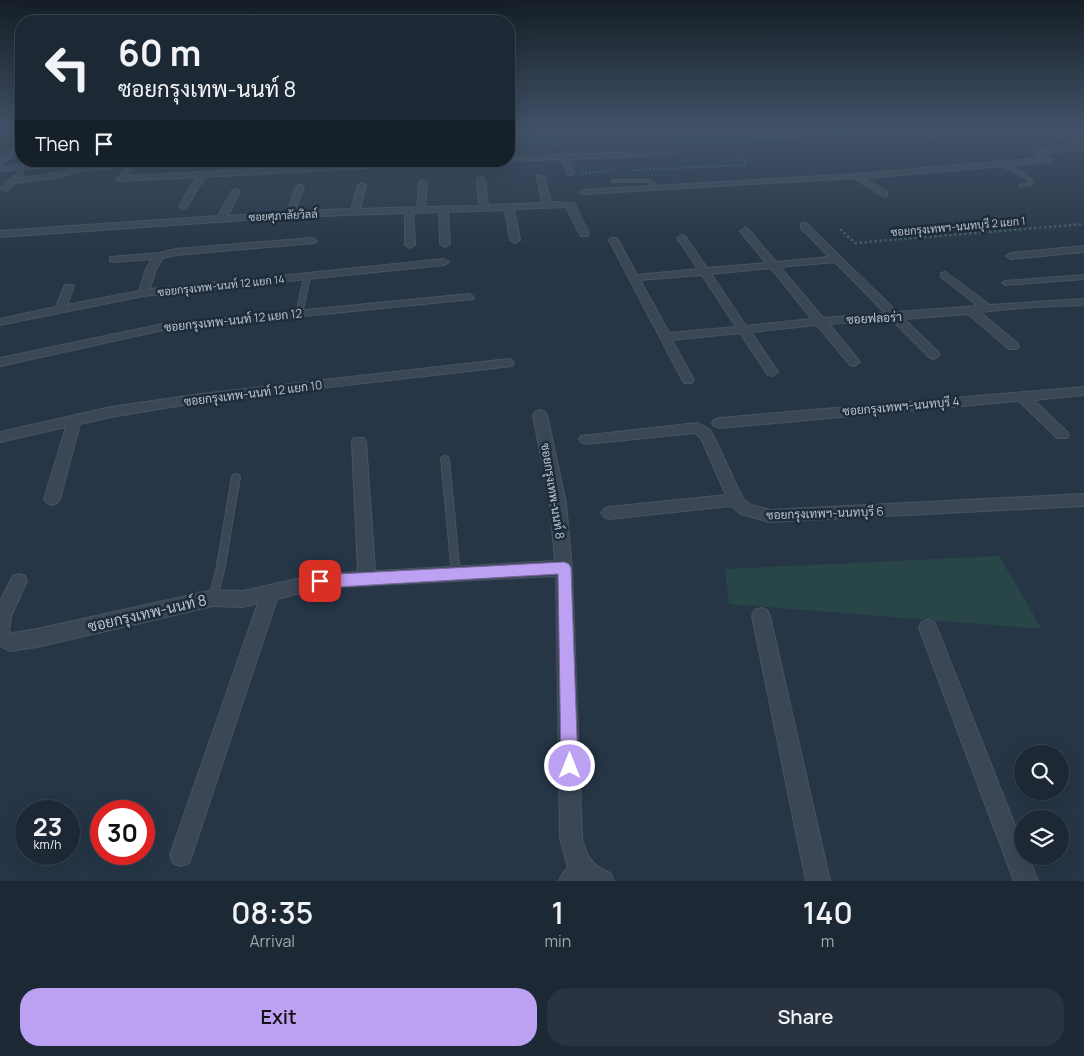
<!DOCTYPE html>
<html lang="en">
<head>
<meta charset="utf-8">
<style>
  body { margin:0; font-family:Manrope,Sarabun,sans-serif; background:#293440; color:#f1f3f6; height:100vh; display:flex; flex-direction:column; font-size:19px; white-space:nowrap }
  * { box-sizing:border-box; margin:0 }
  p { font-size:16px; color:#a0a6ac }
  .icon { flex:none; width:28px; height:28px; fill:none; stroke:currentColor; stroke-width:2; stroke-linecap:round; stroke-linejoin:round }
  .map { position:relative; height:881px; overflow:hidden }
  .drawer { display:flex; flex-direction:column; background:#1c2834; flex:1 }
  .drawer>* { flex:none }
  .banner { position:absolute; left:15px; top:15px; width:500px; height:152px; border-radius:20px; box-shadow:0 5px 20px #0002,0 0 0 1px #3a444f; background:#1c2834; color:#f1f3f6; overflow:hidden }
  .buttons { position:absolute; left:1014px; top:745px; display:grid; gap:10px }
  .buttons a { display:grid; place-items:center; width:55px; height:55px; border-radius:50%; background:#1c2834; box-shadow:0 5px 20px #0002,0 0 0 1px #3a444f; font-size:25px }
  .speed { position:absolute; left:15px; top:800px; display:flex; gap:10px; font-size:25px; font-weight:700; text-align:center }
  .speed>* { display:grid; place-content:center; width:65px; height:65px; border-radius:50%; background:#1c2834; box-shadow:0 5px 20px #0002,0 0 0 1px #3a444f; line-height:1 }
  .speed small { font-size:12px; font-weight:400 }
  .speed .limit { border:8px solid #d22; background:#fff; color:#111 }
  .pin { position:absolute; display:grid; place-items:center; width:42px; height:42px; color:#fff; margin:-21px; border-radius:10px; box-shadow:0 2px 8px #0006 }
  .me { position:absolute; width:55px; margin:-28px; rotate:0deg; stroke-linejoin:round; filter:drop-shadow(0 0 4px #0008) }
  .turn { display:flex; align-items:center; gap:18px; height:105px; padding:0 20px; font-size:22px }
  .turn .icon { width:65px; height:65px; stroke-width:2.5 }
  .turn b { display:block; font-size:35px; line-height:42px }
  .then { display:flex; align-items:center; height:48px; padding:0 20px; background:#0003; gap:10px; font-size:19px }
  .eta { display:flex; justify-content:space-evenly; align-items:center; height:85px; text-align:center }
  .eta b { font-size:30px; font-weight:600; line-height:35px }
  .action { display:flex; gap:10px; margin-top:auto; padding:10px 20px }
  .action a { flex:1; height:58px; border-radius:20px; background:#bca0f2; color:#111; font-size:20px; font-weight:600; line-height:58px; text-align:center }
  .action a+a { background:#293440; color:#f1f3f6 }
  .map>svg:first-child { display:block }
  .green { fill:#284547 }
  .lines { fill:none; stroke-linecap:round; stroke-linejoin:round }
  .service-casing { stroke:#475361; stroke-width:2 }
  .minor-casing { stroke:#475361; stroke-width:2 }
  .path-far1 { stroke:#425e5e; stroke-width:2; stroke-dasharray:2 2; stroke-linecap:butt }
  .path { stroke:#425e5e; stroke-width:2.5; stroke-dasharray:2.5 2.5; stroke-linecap:butt }
  .service { fill:#3b4755; fill-rule:evenodd }
  .minor { fill:#3b4755; fill-rule:evenodd }
  .route { fill:#bca0f2; stroke:#7a689d }
  .labels { text-anchor:middle; dominant-baseline:central; stroke-width:5; stroke-linejoin:round; paint-order:stroke }
  .far-street-label { font-size:11px; fill:#b9c2ce; stroke:#1f2c3b }
  .street-label { font-size:12px; fill:#b9c2ce; stroke:#1f2c3b }
  .near-street-label { font-size:15px; fill:#b9c2ce; stroke:#1f2c3b }
</style>
</head>
<body>
<div class="map">
<svg width="1084" height="881" viewBox="0 0 1084 881">
  <rect width="100%" height="100%" fill="#263646"/>
  <path class="green" d="M999,556l43,73 -313,-25 -4,-35z"/>
  <g class="lines">
    <defs>
      <path id="service" d="M989,128h4l4,3 -2,1 -65,4 -2,-1 2,-1 62,-4z
        M300,161h4l-3,8 -2,1 -2,-1z
        M999,163h2l17,7 16,11 -3,4 -11,2v-2l9,-2 1,-2 -14,-9 -17,-7z
        M613,180h37l8,7 -3,1 -6,-6h-37v-2z
        M307,275l3,2 -8,37 -3,2 -3,-2 8,-37z
        M1084,275v4l-79,6 -3,-2 3,-2z
        M445,456l3,1 1,2 11,115 -1,3 -3,1 -3,-1 -1,-3 -11,-115 1,-2z
        M236,474l3,1 1,2 -16,94 -7,27 -1,3 -3,1 -3,-1 -1,-3 7,-27 16,-94 1,-2z"/>
      <path id="minor" d="M1038,128h9l37,14v7l-39,4 8,7 -4,2 -185,16 23,14v4l-3,1 -30,-19 -270,16 -4,-2 4,-2 272,-16 186,-16 -7,-5v-4l43,-4z
        M18,143h3v6l-21,17v-6z
        M669,151l4,2 -1,2 -103,4 6,14 -4,2 -4,-2 -6,-14 -52,2v-4z
        M67,161l23,1 -4,2 -86,7v-4z
        M130,161h8l-11,15 278,-15h51l-4,2 -247,14 -19,31 -3,1 -4,-3 18,-29 -79,4 -1,-2z
        M107,165h3v4l-26,1 -24,7 -46,6 -7,8 -7,-2 19,-17 4,2 -3,4 39,-5 25,-7z
        M537,175l7,2 7,25 23,1 15,31 -2,2h-6l-15,-29 -52,2 6,31 -5,3 -5,-3 -5,-30 -57,2 2,32 -5,3 -5,-3 -1,-32 -26,1 2,32 -5,3 -5,-3v-32l-115,4 -290,20v-6l218,-15 14,-25 4,-2 4,2 -12,25 59,-4 9,-25 4,-2 4,2 -9,24 56,-2 7,-24 4,-2 4,2 -6,24 57,-2 2,-25 4,-2 4,2 -2,25 54,-1 -2,-27 4,-2 4,2 3,26 54,-2z
        M804,223l3,1 90,88 81,-6 -37,-29v-4l4,-1 45,33 94,-6v6l-52,2 -52,5 37,31 2,3 -2,3h-8l-41,-35 -64,5 34,33 2,3 -6,4 -4,-1 -39,-39 -62,5 31,38 -6,4 -4,-1 -33,-40 -66,7 27,40 -6,4 -4,-1 -28,-42 -68,7 22,40 -2,3h-8l-75,-143 2,-2h6l20,37 61,-6 -21,-31 5,-3 3,1 22,32 59,-5 -26,-32 5,-3 3,1 28,33 53,-5 -28,-29v-4zM835,262l50,51 -62,5 -43,-51zM771,268l41,51 -66,7 -35,-52zM702,275l34,52 -67,6 -29,-53z
        M312,238l5,3 -2,2 -139,12 -13,3 -7,11 -6,20 294,-30 5,3 -5,3 -301,31 -143,29v-6l56,-12 9,-22h8l1,2 -7,18 72,-14 7,-22 6,-10 -39,3 -3,-1v-4l49,-4 17,-4z
        M1084,246v6l-73,7 -5,-3 5,-3z
        M469,294l5,3 -1,2 -310,31 -163,36v-8l163,-34z
        M508,359l4,1 2,3 -2,3 -311,36 -90,15 -31,7 -20,75 -3,4 -5,2 -5,-2 -3,-4 22,-72 -66,15v-10l111,-25 90,-13z
        M1084,387v8l-50,5 33,32 2,3 -2,3h-10l-38,-37 -300,27 -5,-2 -2,-3 2,-3 5,-2z
        M540,410l5,2 2,3 19,88 6,65 10,270c5,19 9,27 28,35l4,8h-55l4,-8 5,-5 -8,-30 -4,-262 -237,12 -42,11 -85,256 -3,8 -8,3 -8,-3 -3,-8 88,-252 -15,4 -30,-1 -176,41 -27,4 -10,-5v-45l13,-25 6,-2 6,2 2,5 -16,35 -2,16 3,1 25,-4 176,-39 30,1 76,-17 39,-2 -6,-130 2,-4h10l2,4 9,129 180,-10 -5,-58 -17,-88 2,-3z
        M697,423l13,7 3,5 30,64 8,6 19,5 314,-16v12l-314,16 -29,-8 -10,-8 -122,13 -5,-2 -3,-4 3,-4 5,-2 117,-12 -25,-57 -6,-5 -109,11 -5,-2 -2,-3 2,-3z
        M761,608l6,2 3,6 60,265h-24l-54,-265 3,-6z
        M928,620l6,2 3,6 85,215v13h6l10,25h-24l-95,-253 3,-6z"/>
    </defs>
    <use href="#service" class="service-casing"/>
    <use href="#minor" class="minor-casing"/>
    <path class="path-far1" d="M509,141l43,-2 3,9
      M671,143l253,-13
      M633,170l112,-5 1,-2 -19,-22
      M581,173l31,-2"/>
    <path class="path" d="M840,229l15,14 229,-19"/>
    <use href="#service" class="service"/>
    <use href="#minor" class="minor"/>
  </g>
  <linearGradient id="sky" x2="0" y2="1"><stop stop-color="#151e26"/><stop offset="0.51" stop-color="#415268"/><stop offset="1" stop-color="#415268" stop-opacity="0"/></linearGradient>
  <rect width="1084" height="251" fill="url(#sky)"/>
  <path class="route" d="M564,562l5,2 2,4 7,198 -2,6 -6,2 -6,-2 -3,-6 -3,-192 -238,14 -5,-2 -2,-5 2,-4 5,-2z"/>
  <g class="labels">
    <g class="far-street-label">
      <text transform="translate(283 215) rotate(-3)">ซอยศุภาลัยวิลล์</text>
      <text transform="translate(958 226) rotate(-5)">ซอยกรุงเทพฯ-นนทบุรี 2 แยก 1</text>
      <text transform="translate(221 285) rotate(-6)">ซอยกรุงเทพ-นนท์ 12 แยก 14</text>
    </g>
    <g class="street-label">
      <text transform="translate(874 318) rotate(-3)">ซอยฟลอร่า</text>
      <text transform="translate(233 320) rotate(-6)">ซอยกรุงเทพ-นนท์ 12 แยก 12</text>
      <text transform="translate(253 393) rotate(-7)">ซอยกรุงเทพ-นนท์ 12 แยก 10</text>
      <text transform="translate(901 406) rotate(-5)">ซอยกรุงเทพฯ-นนทบุรี 4</text>
      <text transform="translate(553 491) rotate(81)">ซอยกรุงเทพ-นนท์ 8</text>
      <text transform="translate(825 513) rotate(-2)">ซอยกรุงเทพฯ-นนทบุรี 6</text>
    </g>
    <g class="near-street-label">
      <text transform="translate(147 613) rotate(-13)">ซอยกรุงเทพ-นนท์ 8</text>
    </g>
  </g>
</svg>
<div class="buttons">
<a><svg class="icon" aria-label="search" viewBox="0 0 24 24"><circle cx="10" cy="10" r="6"/><path d="M15 15l6 6"/></svg></a>
<a><svg class="icon" aria-label="layers" viewBox="0 0 24 24"><path d="M12 4l9 5-9 5-9-5zM3 14l9 5 9-5"/></svg></a>
</div>
<div class="speed"><div>23<small>km/h</small></div><div class="limit">30</div></div>
<div class="pin" style="left:320px;top:581px;background:#d93025"><svg class="icon" aria-label="arrive" viewBox="0 0 24 24"><path d="M6 21V4h12l-3 4 3 4H6"/></svg></div>
<svg class="me" style="left:570px;top:766px" viewBox="-20 -20 40 40"><circle r="17" fill="#bca0f2" stroke="#fff" stroke-width="3"/><path d="M0-11L8 9 0 5-8 9z" fill="#fff"/></svg>
<div class="banner">
<div class="turn"><svg class="icon" aria-label="left" viewBox="0 0 24 24"><path d="M17 20v-9H6M10 6l-5 5 5 5"/></svg><div><b>60 m</b>ซอยกรุงเทพ-นนท์ 8</div></div>
<div class="then">Then<svg class="icon" aria-label="arrive" viewBox="0 0 24 24"><path d="M6 21V4h12l-3 4 3 4H6"/></svg></div>
</div>
</div>
<section class="drawer">
<div class="eta">
<div><b>08:35</b><p>Arrival</p></div>
<div><b>1</b><p>min</p></div>
<div><b>140</b><p>m</p></div>
</div>
<div class="action"><a>Exit</a><a>Share</a></div>
</section>
</body>
</html>
